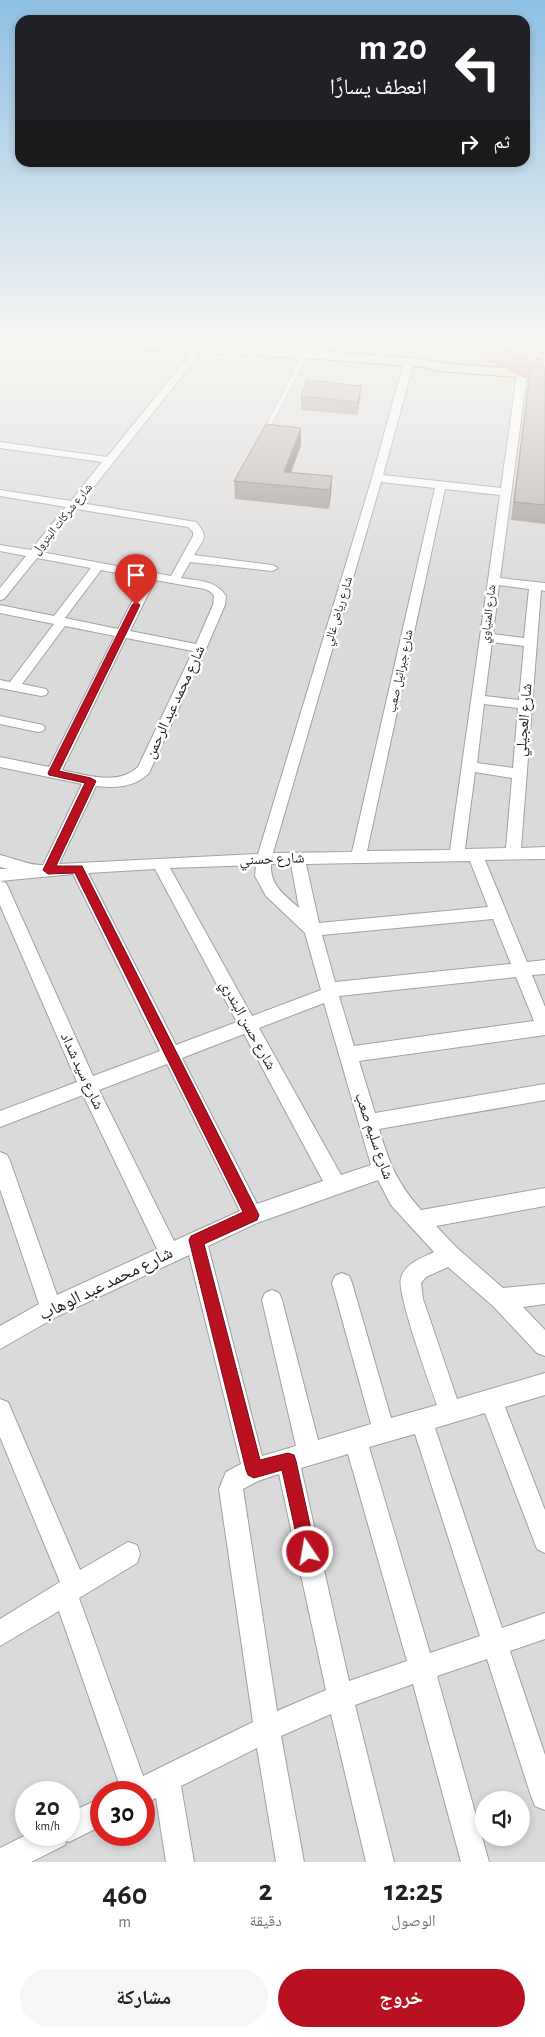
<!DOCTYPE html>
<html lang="ar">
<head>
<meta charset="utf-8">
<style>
  body { margin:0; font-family:"Alegreya Sans","Noto Naskh Arabic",sans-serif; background:#f6f6f6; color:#222; direction:rtl; height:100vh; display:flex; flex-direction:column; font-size:19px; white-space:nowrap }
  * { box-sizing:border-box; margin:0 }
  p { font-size:16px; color:#767676 }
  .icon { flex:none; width:28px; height:28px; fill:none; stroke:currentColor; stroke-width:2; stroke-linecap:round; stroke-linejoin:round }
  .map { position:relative; height:1862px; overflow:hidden; direction:ltr }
  .panel { display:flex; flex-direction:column; background:#fff; flex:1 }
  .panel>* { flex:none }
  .guide { position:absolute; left:15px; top:15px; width:515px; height:152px; border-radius:15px; box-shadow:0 2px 8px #0003; direction:rtl; background:#202124; color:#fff; overflow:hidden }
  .fabs { position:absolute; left:475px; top:1791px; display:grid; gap:10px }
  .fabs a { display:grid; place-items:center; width:55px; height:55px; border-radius:50%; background:#fff; box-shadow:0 2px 8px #0003; font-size:25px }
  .speed { position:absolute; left:15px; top:1781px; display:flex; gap:10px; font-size:25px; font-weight:700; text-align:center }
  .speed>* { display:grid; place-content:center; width:65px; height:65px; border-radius:50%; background:#fff; box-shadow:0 2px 8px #0003; line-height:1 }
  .speed small { font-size:12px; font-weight:400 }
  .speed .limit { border:8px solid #d22; background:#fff; color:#111 }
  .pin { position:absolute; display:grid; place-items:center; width:42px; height:42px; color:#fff; margin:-51px -21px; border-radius:50% 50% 50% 0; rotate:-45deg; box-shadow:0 0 5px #0007 }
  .pin .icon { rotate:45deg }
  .me { position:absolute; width:55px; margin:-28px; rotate:348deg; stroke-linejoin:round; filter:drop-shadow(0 0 4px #0008) }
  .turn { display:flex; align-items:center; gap:18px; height:105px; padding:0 20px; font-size:22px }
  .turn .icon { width:65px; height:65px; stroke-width:2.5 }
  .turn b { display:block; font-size:35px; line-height:42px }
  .then { display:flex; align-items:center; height:48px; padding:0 20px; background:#0003; gap:10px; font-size:19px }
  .eta { display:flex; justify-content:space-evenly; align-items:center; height:85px; text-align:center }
  .eta b { font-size:30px; font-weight:700; line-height:35px }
  .primary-button { display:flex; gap:10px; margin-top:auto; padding:10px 20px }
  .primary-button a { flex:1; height:58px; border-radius:30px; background:#ba1121; color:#fff; font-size:20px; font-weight:700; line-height:58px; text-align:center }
  .primary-button a+a { background:#f6f6f6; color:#222 }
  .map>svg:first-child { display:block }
  .residential { fill:#dbdada; fill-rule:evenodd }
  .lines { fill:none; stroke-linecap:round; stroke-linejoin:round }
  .service-casing { stroke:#a1a1a1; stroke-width:5.5 }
  .minor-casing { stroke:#a1a1a1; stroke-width:2 }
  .secondary-casing { stroke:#696b0e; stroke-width:2 }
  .service { stroke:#fff; stroke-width:4.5 }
  .minor { fill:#fff; fill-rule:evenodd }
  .secondary { fill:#f4f1bc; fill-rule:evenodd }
  .rail { stroke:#6b6b6b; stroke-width:2.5; stroke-dasharray:6 6; stroke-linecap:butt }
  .motorway-bridge-casing { stroke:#ca3375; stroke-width:18; stroke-linecap:butt }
  .motorway-bridge { stroke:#df92a7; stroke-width:17 }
  .wall { fill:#a39c98 }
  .shaded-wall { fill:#857f7c }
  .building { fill:#beb5b1; stroke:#857f7c }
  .route { fill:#ba1121; stroke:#790b15 }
  .labels { text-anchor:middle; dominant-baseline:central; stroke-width:5; stroke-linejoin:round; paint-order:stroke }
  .far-street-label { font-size:12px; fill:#1d1d1d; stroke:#fff }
  .street-label { font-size:15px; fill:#1d1d1d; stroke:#fff }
  .near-street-label { font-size:18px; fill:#1d1d1d; stroke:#fff }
</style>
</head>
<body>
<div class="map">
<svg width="545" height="1862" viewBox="0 0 545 1862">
  <rect width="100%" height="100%" fill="#eeeae4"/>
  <path class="residential" d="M0,341h545v1521h-545zM26,1792h43v43h-43zM101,1792h43v43h-43zM484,1800h37v38h-37z"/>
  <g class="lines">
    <defs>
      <path id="service" d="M265,433l40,-79"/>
      <path id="minor" d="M199,346l3,1v4l-121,152 115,19c14,16 7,17 -2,33l78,10 6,3 -6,3 -82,-9 -9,16c19,3 34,2 45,18l-1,9 -19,44 -57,124c-15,15 -34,15 -53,13l-37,78 199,-10 114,-376 32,-116 5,-3 5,3 -31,113 118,13 16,-114 5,-3 5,3 -27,204 45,5v8l-4,-1 -20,258 24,-1v12l-60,1 42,102 18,-2v14l-13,1 13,32v28l-186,26 16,52 170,-29v16l-166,29c11,36 17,52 42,81l124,-22v18l-109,20 21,22 46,40 42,-4v20l-22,3 22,23v26l-8,-3 -44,-47 -45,-39 -22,10 -5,6 2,16 34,100 88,-26v22l-40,12 40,103v43l-8,-4 -52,-136 -50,15 67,200 43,-15v26l-35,12 35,104v55l-10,-4 -4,-10 -44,-137 -50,17 52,186h-28l-48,-178 -58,21 39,157h-28l-35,-148 -50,22 23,126h-28l-19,-114 -76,38 13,76h-28l-10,-64 -12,6v-12h-22l-63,-181 -59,35v-27l60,-37 -60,-145v-38l8,3 72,168 48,-28 9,3 3,9 -3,9 -58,35 64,178 110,-54 -34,-233 7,-17 15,-8 -52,-209 -131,61 -58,33v-23l39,-22 -39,-115v-37l7,3 3,6 47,134 100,-46 -74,-154 -83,32v-16l77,-29 -77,-177v-24l6,2 2,4 85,189 67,-25 -87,-177 -73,7v-12h8l-8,-2v-12c13,3 31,11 43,10l39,-81 -82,-17v-10l49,10 66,-131 -50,-10 -43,58 24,5 2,3 -2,3 -5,1 -41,-8v-8l10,2 44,-58 -54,-11v-8l54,11 37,-48 -54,-10 -33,41 -4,1v-12l26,-32 -26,-5v-6l31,5 35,-43 -66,-11v-6l71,11 31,-39 -102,-14v-6l107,15 89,-110zM381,482l54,6 -83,364 -79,1zM445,489l55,6 -50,355 -83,1zM76,509l112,18 5,5v4l-22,40 -130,-24zM101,570l43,8 -26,51 -53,-11zM155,580l50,9 6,3 3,4 -1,9 -17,39 -66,-13zM499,585l30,4 -5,49 -31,-4zM126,638l67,13 -55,116c-20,19 -52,8 -76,3zM492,642l32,4 -5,54 -34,-4zM484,704l34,4 -5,60 -36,-5zM475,772l37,6 -6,70 -41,1zM470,861l18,46 -169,16 -13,-59zM271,864h20l8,44c-15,-14 -29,-22 -28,-44zM256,865l-1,11 11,20 39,37 16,57 -69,26 -82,-148zM155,869l82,153 -61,23 -88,-172zM493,919l18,45 -176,18 -13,-47zM516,977l18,44 -180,25 -15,-50zM324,1003l47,162 -30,10 -82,-147zM244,1034l79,147 -66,23 -75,-146zM167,1064l73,147 -66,30 -75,-151zM378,1180l13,25 43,47c-12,6 -29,11 -33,26 -5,14 29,106 36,127l-46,13 -39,-135 -3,-7 -7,-3 -7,3 -3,7 39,141 -53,16 -36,-140 -3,-7 -7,-3 -7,3 -3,7 34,146 -34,10 -54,-210 49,-23zM415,1434l65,202 -50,17 -61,-206zM348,1454l59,207 -58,20 -48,-213zM279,1474l47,216 -49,21 -34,-222 15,-8z
        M0,716l43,9 2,3 -2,3 -5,1 -38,-8z
        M101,1798v28l-32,16 -3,-1 -1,4 -34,17h-31v-14l26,-13h43v-22z"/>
      <path id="secondary" d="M28,341h77l200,9 118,9 17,4 75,6 30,7v8l-30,-7 -75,-6 -17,-4 -118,-9 -271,-13z"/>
    </defs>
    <use href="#service" class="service-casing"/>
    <use href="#minor" class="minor-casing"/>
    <use href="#secondary" class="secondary-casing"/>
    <use href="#service" class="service"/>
    <use href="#minor" class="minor"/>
    <use href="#secondary" class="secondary"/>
    <path class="rail" d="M333,341l111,5 101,14"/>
    <defs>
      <path id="motorway-bridge" d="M473,341l47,25 25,10"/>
    </defs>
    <use href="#motorway-bridge" class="motorway-bridge-casing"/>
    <use href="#motorway-bridge" class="motorway-bridge"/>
  </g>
  <path class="wall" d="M531,366l14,4v154l-34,-4 17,-137z
    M361,386l-1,13 -3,16 -56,-5v-14z
    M301,428v17l-10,28 41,3 -1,18 -2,15 -94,-10 -1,-18z"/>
  <path class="shaded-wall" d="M361,386l-1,13 -3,16 1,-13z
    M301,428v17l-15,41 -2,-14z
    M332,476l-1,18 -2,15 1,-19z"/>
  <path class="building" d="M531,366l14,4v135l-31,-3z
    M307,380l54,6 -3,16 -57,-6z
    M266,424l35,4 -17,44 48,4 -2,14 -96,-9z"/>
  <linearGradient id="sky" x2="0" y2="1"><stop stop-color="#8ec0e2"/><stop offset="0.57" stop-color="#f7f6f3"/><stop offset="1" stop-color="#f7f6f3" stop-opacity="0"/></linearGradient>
  <rect width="545" height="601" fill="url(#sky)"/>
  <path class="route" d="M136,602l4,3 -81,166 32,7 5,3 -40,85h26l177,349 -2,5 -53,24 56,216 28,-7 6,2 2,6 20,91 -2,5 -6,3 -6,-3 -2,-5 -18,-82 -28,8 -6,-3 -2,-5 -57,-230 2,-4 52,-24 -168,-339 -27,1 -5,-4 42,-87 -36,-8 -1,-2 84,-168z"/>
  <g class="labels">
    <g class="far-street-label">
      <text transform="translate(62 519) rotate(-51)">شارع شركات البترول</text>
      <text transform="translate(338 611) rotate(-73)">شارع رياض غالي</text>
      <text transform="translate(488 614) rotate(-83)">شارع المنياوي</text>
      <text transform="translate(400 671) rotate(-78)">شارع جبرائيل صعب</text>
    </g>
    <g class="street-label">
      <text transform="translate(175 702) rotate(-65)">شارع محمد عبد الرحمن</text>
      <text transform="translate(524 720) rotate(-85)">شارع العجيلي</text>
      <text transform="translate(272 859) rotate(-2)">شارع حسني</text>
      <text transform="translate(248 1025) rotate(61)">شارع حسن البندري</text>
      <text transform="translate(82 1071) rotate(65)">شارع سيد شداد</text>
      <text transform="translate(374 1136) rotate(71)">شارع سليم صعب</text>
    </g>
    <g class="near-street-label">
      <text transform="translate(106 1284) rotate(-26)">شارع محمد عبد الوهاب</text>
    </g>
  </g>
</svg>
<div class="fabs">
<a><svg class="icon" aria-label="sound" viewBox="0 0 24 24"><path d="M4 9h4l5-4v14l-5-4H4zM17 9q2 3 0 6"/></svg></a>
</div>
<div class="speed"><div>20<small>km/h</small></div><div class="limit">30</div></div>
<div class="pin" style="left:136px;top:605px;background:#d93025"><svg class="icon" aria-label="arrive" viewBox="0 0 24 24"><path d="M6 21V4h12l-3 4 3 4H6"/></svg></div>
<svg class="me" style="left:308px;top:1552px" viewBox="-20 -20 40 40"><circle r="17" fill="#ba1121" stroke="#fff" stroke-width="3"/><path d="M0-11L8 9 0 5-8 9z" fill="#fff"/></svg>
<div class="guide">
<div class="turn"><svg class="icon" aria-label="left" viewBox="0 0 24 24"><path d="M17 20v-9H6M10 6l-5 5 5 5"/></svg><div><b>20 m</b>انعطف يسارًا</div></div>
<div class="then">ثم<svg class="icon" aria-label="right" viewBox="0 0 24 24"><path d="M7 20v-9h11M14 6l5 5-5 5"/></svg></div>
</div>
</div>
<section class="panel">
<div class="eta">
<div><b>12:25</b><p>الوصول</p></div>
<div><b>2</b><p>دقيقة</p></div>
<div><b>460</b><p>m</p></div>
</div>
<div class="primary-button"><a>خروج</a><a>مشاركة</a></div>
</section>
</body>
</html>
